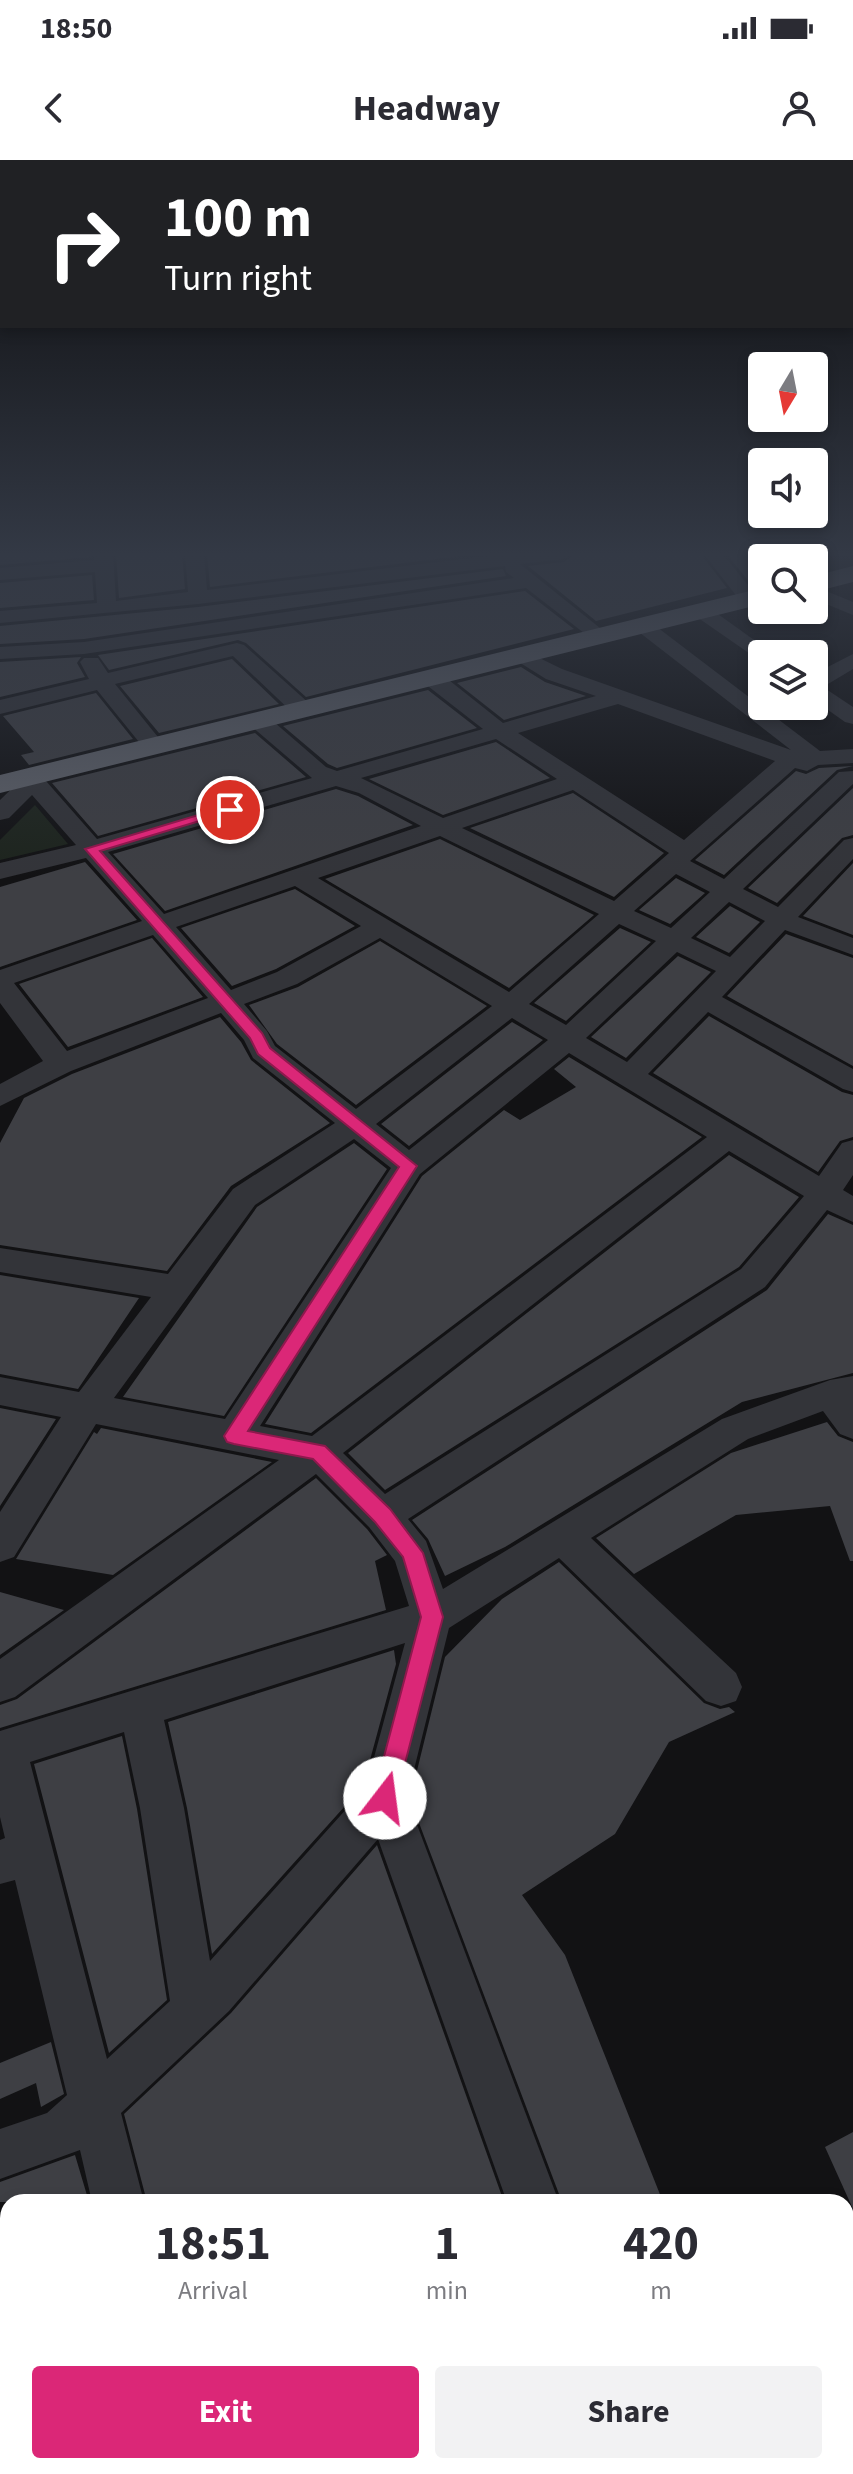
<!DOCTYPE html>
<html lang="en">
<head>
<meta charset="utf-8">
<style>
  body { margin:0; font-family:"Source Sans 3",sans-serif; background:#f2f2f3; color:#2b2b33; height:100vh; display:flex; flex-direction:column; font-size:30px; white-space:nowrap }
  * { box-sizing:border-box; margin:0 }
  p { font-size:26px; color:#7c7c81 }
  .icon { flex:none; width:44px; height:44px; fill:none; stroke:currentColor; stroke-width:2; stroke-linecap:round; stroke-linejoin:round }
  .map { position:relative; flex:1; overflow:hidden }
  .details { position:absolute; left:0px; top:2034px; width:854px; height:280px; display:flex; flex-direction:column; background:#fff; border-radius:24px 24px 0 0; box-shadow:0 4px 12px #0003 }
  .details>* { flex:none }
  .banner { position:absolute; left:0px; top:0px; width:854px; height:168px; box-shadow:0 4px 12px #0003; background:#202124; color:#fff; overflow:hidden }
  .needle { width:52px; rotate:190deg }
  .controls { position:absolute; left:748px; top:192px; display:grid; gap:16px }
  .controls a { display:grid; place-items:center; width:80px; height:80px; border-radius:8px; background:#fff; box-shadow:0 4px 12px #0003; font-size:40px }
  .pin { position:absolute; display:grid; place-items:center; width:68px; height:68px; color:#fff; margin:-34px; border:4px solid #fff; border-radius:50%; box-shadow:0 2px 8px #0007 }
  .me { position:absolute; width:88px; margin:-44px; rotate:15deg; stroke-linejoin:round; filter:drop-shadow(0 0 6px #0008) }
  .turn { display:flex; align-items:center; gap:28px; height:168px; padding:0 32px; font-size:36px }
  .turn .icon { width:104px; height:104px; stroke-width:2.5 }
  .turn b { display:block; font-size:56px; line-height:68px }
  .eta { display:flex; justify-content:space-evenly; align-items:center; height:136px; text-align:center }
  .eta b { font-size:48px; font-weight:700; line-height:56px }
  .cta { display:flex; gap:16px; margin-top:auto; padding:16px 32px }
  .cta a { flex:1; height:92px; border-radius:8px; background:#db2777; color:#fff; font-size:32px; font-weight:700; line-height:92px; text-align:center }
  .cta a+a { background:#f2f2f3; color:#2b2b33 }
  .status { display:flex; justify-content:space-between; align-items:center; height:56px; padding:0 40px; background:#fff; direction:ltr }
  .status svg { height:22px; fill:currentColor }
  header { display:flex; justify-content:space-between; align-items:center; height:104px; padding:0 32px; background:#fff; font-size:36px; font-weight:700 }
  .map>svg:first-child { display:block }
  .green { fill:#1d241d }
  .building { fill:#3e3f44 }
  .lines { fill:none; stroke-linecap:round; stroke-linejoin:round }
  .minor { fill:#333439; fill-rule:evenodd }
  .highway { fill:#5f626a; fill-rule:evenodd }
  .route { fill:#db2777; stroke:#8e194d; stroke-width:2 }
</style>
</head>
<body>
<div class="status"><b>18:50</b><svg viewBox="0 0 49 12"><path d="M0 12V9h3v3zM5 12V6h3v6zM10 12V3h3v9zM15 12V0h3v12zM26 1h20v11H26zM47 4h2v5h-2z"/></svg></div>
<header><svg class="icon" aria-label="back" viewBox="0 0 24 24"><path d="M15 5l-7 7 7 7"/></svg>Headway<svg class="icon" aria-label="person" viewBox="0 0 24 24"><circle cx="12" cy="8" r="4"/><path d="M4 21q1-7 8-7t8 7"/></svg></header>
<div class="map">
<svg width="853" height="2314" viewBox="0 0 853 2314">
  <rect width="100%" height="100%" fill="#121214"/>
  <path class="green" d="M35,645l33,39 -68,16v-20z"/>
  <path class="building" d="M0,393h91v4l-91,8z
    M116,393h66l3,36 -66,9z
    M207,393h278l-275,34z
    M576,393h124l27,35 -131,33 -68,-55 36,-4z
    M726,393h36v27l-12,3z
    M503,409l3,7 -422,63 -84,5v-18l198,-19z
    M92,415l2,25 -94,8v-25z
    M525,431l49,38 -268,68 -60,-54 -8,-3 -129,30 -11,-15z
    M81,497l-4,6 8,14 -85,20v-35z
    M232,499l47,45 -120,29 -39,-47z
    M521,507l24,15 41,14 -82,24 -47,-37z
    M428,530l49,38 -140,40 -9,-4 -45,-38z
    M96,533l37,46 -104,26 -8,-10 13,-3 -31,-36z
    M255,573l51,44 -208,59 -46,-53z
    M496,582l54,36 -107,37 -74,-36z
    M853,606l-16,4 -113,105 -29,-15 101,-89 10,3 13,-6z
    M853,628v47l-11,3 -65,65 -29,-15z
    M336,629l22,7 55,29 -248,86 -52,-57z
    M573,633l91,60 -50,44 -144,-69z
    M440,679l154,76 -85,73 -184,-109z
    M85,702l52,58 -137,47v-80z
    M853,703v72l-50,-19z
    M676,718l29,15 -35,31 -31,-14z
    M295,729l60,37 -79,43 -44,17 -51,-58z
    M730,746l30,16 -31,31 -33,-16z
    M620,768l31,14 -85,79 -32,-18z
    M786,774l67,24v108l-126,-70z
    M152,778l51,59 -135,50 -49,-63z
    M380,781l107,65 -131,99 -79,-61 -28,-39 49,-18z
    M678,796l33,16 -85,86 -35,-21z
    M709,856l133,76 11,3v42l-13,4 -22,31 -165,-99z
    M220,857l21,25 10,18 79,63 -99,63 -64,85 -167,-26v-102l24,-45 48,-24z
    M512,862l31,18 -134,106 -28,-22z
    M569,897l133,80 -391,296 -46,-9 157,-248 82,-66 16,10 56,-33 -22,-18z
    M354,983l33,26 -163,247 -101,-19 134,-190z
    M729,995l70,42 -60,70 -354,223 -37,-37z
    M828,1054l25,11v148l-111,29 -237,145 -60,29 -17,-37 -16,-19 355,-230z
    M0,1115l139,23 -61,91 -78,-15z
    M0,1248l56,11 -56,87z
    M827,1262l11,14 15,6v119h-3l-20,-55 -94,9 -102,59 -38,-36 135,-85z
    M101,1268l171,34 -159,113 -97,-16 78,-127 3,2z
    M316,1318l51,51 20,26 -12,6 11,49 -386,118v-23l17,-6z
    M559,1402l145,141 16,6 9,-2 6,5 -66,30 -54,92 -93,61 43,60 98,247h-101l-152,-403 35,-142 57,-58z
    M0,1432l64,18 -64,45z
    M394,1490l2,14 -33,122 -151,168 -25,-146 -19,-86z
    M122,1576l15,73 30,191 -58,53 -75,-289z
    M377,1685l127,357h-357l-23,-88 107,-101z
    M51,1882l13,52 -23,13 -5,-24 -36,16v-36z
    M853,1972v77l-28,-62z
    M75,1995l14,47h-89v-20z"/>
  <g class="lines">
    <path class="minor" d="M94,393h19l3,48 72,-9 -3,-39h19l3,37 306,-37h60l-9,6 -44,5 90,72 -10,6 -7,-2 -67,-52 -442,66 -84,5v-12l84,-5 430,-64 -8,-6 -1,-6 -307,38 -198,19v-12l97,-8 -2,-31 -95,8v-12l94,-8z
      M703,393h19l37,46 -3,4h-14z
      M814,426l39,16v13l-39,-16z
      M701,445l7,2 66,47h-12v6l-6,-2 -62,-43 -3,-4z
      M642,459l7,2 171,130 33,-2v14l-35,2 -11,6 -12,-3 -105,93 34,18 115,-107 14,-1v13l-110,105 35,18 66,-67 9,-2v21l-55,58 55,21v17l-68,-25 -63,67 131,72v23l-10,-3 -135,-77 -60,62 171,102 23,-33 11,-3v35l-10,15 10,6v26l-26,-12 -62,77 -357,232 18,22 17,48 279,-170 108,-39 23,-4v63l-13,-5 -17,-23 -75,28 -157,99 145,135 6,14 -6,14 -15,5 -15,-5 -147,-143 -110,70 -42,170 152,404h-52l-129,-363 -149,172 -108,102 23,89h-52l-12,-52 -80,29v-50l47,-16 20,-18 -52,-215 -15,4v-44l5,-2 -5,-21v-86l409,-125 -14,-45 -26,-34 -53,-53 -301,223 -15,5v-43l279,-199 -183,-36 -82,133 -14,5v-50l61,-95 -61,-12v-28l79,15 72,-95 -151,-25v-24l168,26 65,-85 102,-66 -82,-65 -9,-18 -23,-27 -150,58 -71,35v-22l43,-23 -43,-58v-33l142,-49 -56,-63 -86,21v-16l76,-18 -44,-50 -23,23 -9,2v-20l30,-29h16l4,5 -4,5 51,58 215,-61 -61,-52 -3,-5 3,-5h16l59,51 11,4 146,-42 -59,-46 -3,-5 3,-5h16l63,50 93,-27 -50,-17 -32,-20 -4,-4 4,-4 7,-2 41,20 229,81 -156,-121 -3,-4 3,-4zM618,544l157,57 -91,79 -166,-107zM496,579l61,40 -114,39 -82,-40zM336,626l23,7 62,33 -257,88 -56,-62zM573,630l96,63 -55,48 -152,-73zM440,676l159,78 -90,78 -191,-114zM676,714l34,18 -39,36 -37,-17zM295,726l66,40 -84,46 -46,18 -55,-63zM729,742l36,19 -35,36 -39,-19zM619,764l37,17 -90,84 -37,-21zM153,775l55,63 -141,53 -53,-68zM380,778l112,68 -136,103 -81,-63 -8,-15 -23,-27 53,-20zM677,792l39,19 -89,91 -41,-24zM512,858l36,22 -139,110 -33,-26zM569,893l138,84 -395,299 -52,-10 160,-252zM354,979l37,29 -166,251 -111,-21 141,-193zM729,991l75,45 -63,73 -356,225 -42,-41zM405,1483l-39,144 -156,174 -26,-153 -20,-88zM124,1572l16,76 30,193 -63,58 -77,-297z
      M237,483l7,2 67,60 3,5 -3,5h-16l-62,-59 -118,28 51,63 -3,5h-16l-50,-62 -97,24v-14l89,-21 -9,-17 4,-4h14l10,15z
      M853,494v15l-30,18 30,20v17l-8,-2 -31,-22v-26z
      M149,2306h56l1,8h-56z
      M353,2306h56l1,8h-56z
      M604,2306h56l3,8h-56z"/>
    <path class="highway" d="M853,406v16l-39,10v-16z
      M762,428v16l-762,189v-18z"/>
  </g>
  <linearGradient id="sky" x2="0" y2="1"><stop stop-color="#0a0a0b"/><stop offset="0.55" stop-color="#333945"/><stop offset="1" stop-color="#333945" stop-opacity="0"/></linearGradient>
  <rect width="853" height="717" fill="url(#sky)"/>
  <path class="route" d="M225,647l11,3 -136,41 162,182 8,15 147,118 -169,265 77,15 65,63 33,44 20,64 -47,181 -3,8 -8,3 -9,-3 -3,-8 48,-181 -18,-60 -28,-35 -62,-63 -79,-15 -7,-2 -3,-6 175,-269 -141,-113 -8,-16 -165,-189z"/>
</svg>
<div class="controls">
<a><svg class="needle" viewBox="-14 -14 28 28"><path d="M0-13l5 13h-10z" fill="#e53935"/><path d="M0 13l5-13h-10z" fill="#7c7c81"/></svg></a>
<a><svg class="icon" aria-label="sound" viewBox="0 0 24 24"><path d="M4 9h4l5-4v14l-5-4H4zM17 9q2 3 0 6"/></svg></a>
<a><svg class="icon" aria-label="search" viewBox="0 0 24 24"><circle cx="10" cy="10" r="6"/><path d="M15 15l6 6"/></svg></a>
<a><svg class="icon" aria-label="layers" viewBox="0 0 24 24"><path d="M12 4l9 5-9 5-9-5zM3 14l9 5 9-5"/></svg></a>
</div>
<div class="pin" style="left:230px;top:650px;background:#d93025"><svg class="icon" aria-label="arrive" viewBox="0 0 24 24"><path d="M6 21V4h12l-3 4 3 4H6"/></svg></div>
<svg class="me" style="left:385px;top:1638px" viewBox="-20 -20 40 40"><circle r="19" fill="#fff"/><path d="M0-13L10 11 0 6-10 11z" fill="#db2777"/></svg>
<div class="banner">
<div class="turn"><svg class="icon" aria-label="right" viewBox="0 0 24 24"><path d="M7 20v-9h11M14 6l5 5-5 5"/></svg><div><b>100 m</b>Turn right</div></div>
</div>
<section class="details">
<div class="eta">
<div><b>18:51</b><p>Arrival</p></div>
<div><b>1</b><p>min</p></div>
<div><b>420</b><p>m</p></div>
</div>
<div class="cta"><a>Exit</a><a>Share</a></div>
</section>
</div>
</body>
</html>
